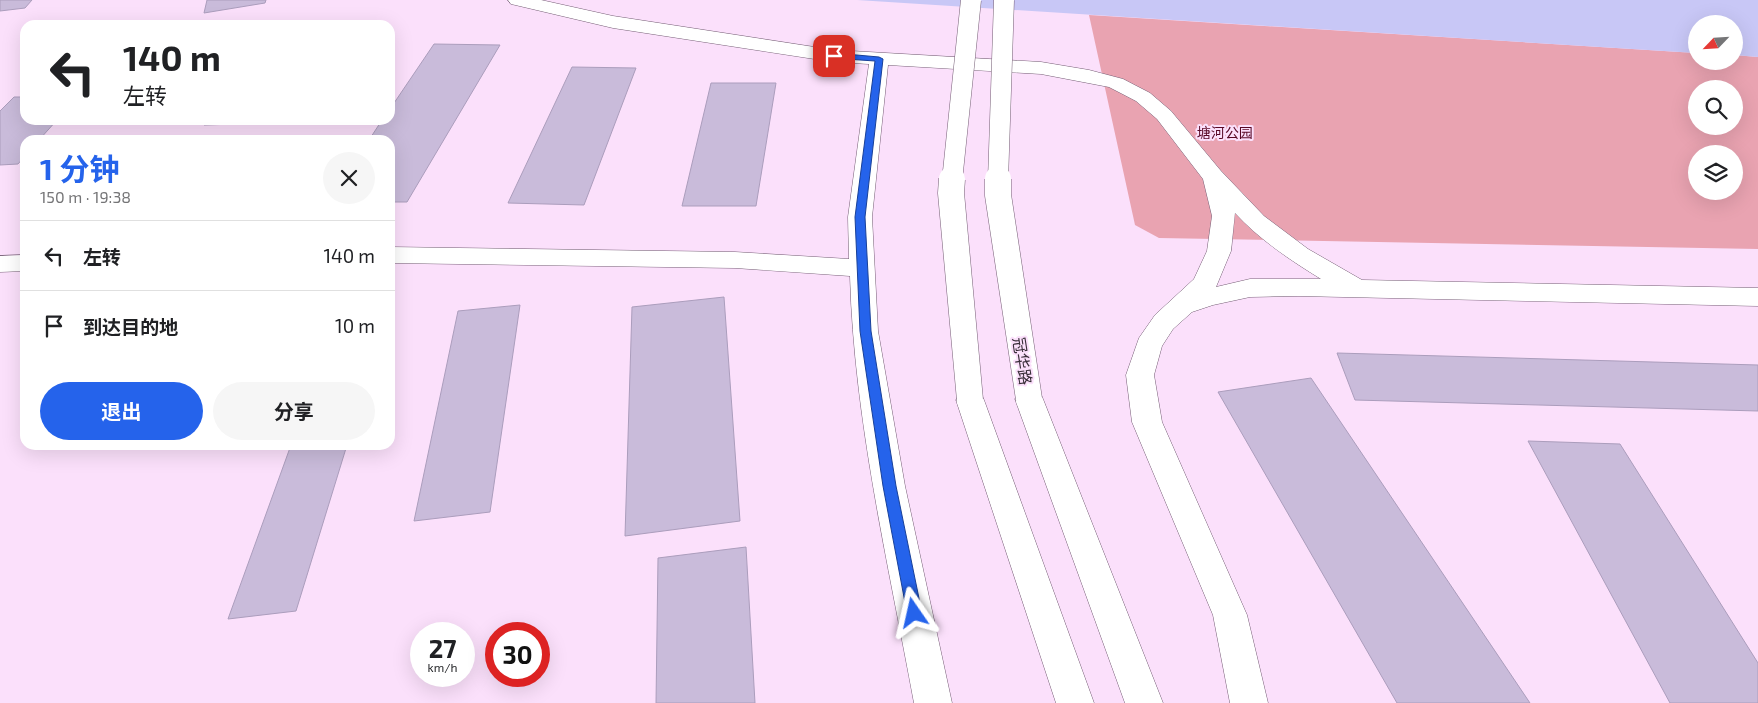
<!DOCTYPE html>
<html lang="zh">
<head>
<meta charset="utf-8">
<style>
  body { margin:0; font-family:"Exo 2","Noto Sans SC",sans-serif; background:#f6f6f6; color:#202124; height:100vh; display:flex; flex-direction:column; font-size:19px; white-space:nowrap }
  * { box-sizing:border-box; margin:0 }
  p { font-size:16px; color:#757577 }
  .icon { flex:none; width:28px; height:28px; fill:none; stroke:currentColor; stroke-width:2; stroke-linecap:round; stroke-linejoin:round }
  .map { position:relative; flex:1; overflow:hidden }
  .panel { position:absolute; left:20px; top:135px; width:375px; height:315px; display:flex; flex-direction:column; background:#fff; border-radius:15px; box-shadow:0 5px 20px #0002 }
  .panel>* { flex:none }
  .banner { position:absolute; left:20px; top:20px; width:375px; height:105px; border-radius:15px; box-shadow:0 5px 20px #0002; background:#fff; color:#202124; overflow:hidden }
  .needle { width:32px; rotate:245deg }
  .fabs { position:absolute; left:1688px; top:15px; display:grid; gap:10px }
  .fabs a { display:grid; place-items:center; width:55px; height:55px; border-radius:50%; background:#fff; box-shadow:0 5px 20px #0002; font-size:25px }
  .speed { position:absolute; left:410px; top:622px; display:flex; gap:10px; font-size:25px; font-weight:700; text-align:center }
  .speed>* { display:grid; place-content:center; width:65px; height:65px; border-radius:50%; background:#fff; box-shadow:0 5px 20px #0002; line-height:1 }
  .speed small { font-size:12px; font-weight:400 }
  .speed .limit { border:8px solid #d22; background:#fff; color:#111 }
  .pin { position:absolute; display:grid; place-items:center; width:42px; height:42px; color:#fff; margin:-21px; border-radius:10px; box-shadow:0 2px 8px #0006 }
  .me { position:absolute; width:55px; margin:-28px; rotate:349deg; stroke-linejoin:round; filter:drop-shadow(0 0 4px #0008) }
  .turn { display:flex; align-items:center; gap:18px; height:105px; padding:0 20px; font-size:22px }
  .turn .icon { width:65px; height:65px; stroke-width:2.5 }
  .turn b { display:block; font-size:35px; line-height:42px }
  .round { display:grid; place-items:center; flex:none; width:52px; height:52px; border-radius:26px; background:#f6f6f6 }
  .head { display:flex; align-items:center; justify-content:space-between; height:85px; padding:0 20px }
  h1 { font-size:30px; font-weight:700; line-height:38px; color:#2563eb }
  .cta { display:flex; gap:10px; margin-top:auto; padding:10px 20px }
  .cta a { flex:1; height:58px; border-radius:30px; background:#2563eb; color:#fff; font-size:20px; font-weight:700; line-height:58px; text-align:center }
  .cta a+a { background:#f6f6f6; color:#202124 }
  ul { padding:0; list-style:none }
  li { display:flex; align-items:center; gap:15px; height:70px; padding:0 20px; border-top:1px solid #e0e0e0 }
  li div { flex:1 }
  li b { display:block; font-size:19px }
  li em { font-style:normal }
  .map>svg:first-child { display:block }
  .green { fill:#e9a3b1; fill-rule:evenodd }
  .water { fill:#c8c7f6 }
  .building { fill:#c9bbda; stroke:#ab9dbc }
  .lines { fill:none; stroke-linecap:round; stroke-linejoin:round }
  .minor-casing { stroke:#755e75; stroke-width:1 }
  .major-casing { stroke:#755e75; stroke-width:1 }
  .minor { fill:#fff; fill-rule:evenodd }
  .major { fill:#fff; fill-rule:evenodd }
  .major-bridge-far1-casing { stroke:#755e75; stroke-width:21; stroke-linecap:butt }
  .major-bridge-casing { stroke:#755e75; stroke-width:27; stroke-linecap:butt }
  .major-bridge-far1 { stroke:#fff; stroke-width:20 }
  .major-bridge { stroke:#fff; stroke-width:26 }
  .route { fill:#2563eb; stroke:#184099 }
  .labels { text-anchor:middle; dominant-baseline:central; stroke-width:4; stroke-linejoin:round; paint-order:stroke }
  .far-park-label { font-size:14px; fill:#570724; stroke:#fbe0fb }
  .street-label { font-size:16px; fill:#372d37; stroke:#fbe0fb }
</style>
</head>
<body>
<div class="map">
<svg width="1758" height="703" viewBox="0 0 1758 703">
  <rect width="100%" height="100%" fill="#fbe0fb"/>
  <path class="green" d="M1089,15l607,38v8h38v-6l24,2v192l-599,-11 -24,-13zM1696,89h38v37h-38zM1696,154h38v37h-38z"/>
  <path class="water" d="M857,0h901v57l-24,-2v-31h-38v29z"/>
  <path class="building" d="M0,0h32l-7,8 -25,3z
    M207,0h59l-1,3 -61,10z
    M434,44l66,1 -93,157h-17v-62h-21l13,-20h8v-11z
    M572,67l64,1 -52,137 -76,-2z
    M711,83h65l-20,123h-74z
    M14,97h11v23h32l-18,20h-14v16l-7,8 -18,1v-54z
    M208,120h63l-2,3 -65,2z
    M724,297l16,224 -115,15 7,-229z
    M520,305l-30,207 -76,9 44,-210z
    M1337,353l421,12v46l-403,-11z
    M1311,378l219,325h-133l-179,-311z
    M1528,441l92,3 138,219v40h-88z
    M291,445h56l-51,166 -68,8z
    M746,547l9,156h-99l2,-145z"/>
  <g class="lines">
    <defs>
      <path id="minor" d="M508,0h33l72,16 221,34 207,12 48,8 34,9 27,14 21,18 50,60 43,45 44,33 54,31 396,8v18l-460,-10 -48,1 -37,8 -21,7 -19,17 -11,17 -8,29 8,47 85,193 21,88h-38l-17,-88 -81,-193 -6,-47 13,-37 16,-23 39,-36 13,-28 5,-35 -9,-37 -46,-60 -21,-18 -27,-14 -68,-13 -153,-9 -16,152 6,114 27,155 47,217h-38c-26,-141 -60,-284 -64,-427l-115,-8 -345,-5v-16l345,5 114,7 -1,-42 21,-153 -35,-2 -221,-34 -102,-24zM1235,213c25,27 55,47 86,66h-71l-34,8 15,-36z
        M25,255v16l-25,1v-16z"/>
      <path id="major" d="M1029,388l10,3 4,8 120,304h-38l-110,-304 4,-8z
        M970,389l10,3 4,8 110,303h-38l-100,-303 4,-8z"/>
    </defs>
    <use href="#minor" class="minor-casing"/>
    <use href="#major" class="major-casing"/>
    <use href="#minor" class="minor"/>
    <use href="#major" class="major"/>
    <defs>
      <path id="major-bridge-far1" d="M952,181l19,-181
        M998,181l6,-181"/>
      <path id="major-bridge" d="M952,179l-1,14 19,207
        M998,179v16l31,204"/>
    </defs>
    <use href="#major-bridge-far1" class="major-bridge-far1-casing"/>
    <use href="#major-bridge" class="major-bridge-casing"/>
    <use href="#major-bridge-far1" class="major-bridge-far1"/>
    <use href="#major-bridge" class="major-bridge"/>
  </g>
  <path class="route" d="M834,53l45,4 4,2 -18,158 6,114 25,155 26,127 -3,4 -5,2 -5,-2 -2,-4 -24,-127 -23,-155 -5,-114 20,-156 -44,-3v-4z"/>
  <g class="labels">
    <g class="far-park-label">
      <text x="1225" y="132">塘河公园</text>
    </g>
    <g class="street-label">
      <text transform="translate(1023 361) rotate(81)">冠华路</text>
    </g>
  </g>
</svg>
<div class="fabs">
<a><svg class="needle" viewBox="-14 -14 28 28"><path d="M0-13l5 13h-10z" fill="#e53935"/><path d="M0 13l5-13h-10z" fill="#757577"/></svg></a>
<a><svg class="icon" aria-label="search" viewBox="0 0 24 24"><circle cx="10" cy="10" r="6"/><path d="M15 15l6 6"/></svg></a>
<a><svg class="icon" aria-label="layers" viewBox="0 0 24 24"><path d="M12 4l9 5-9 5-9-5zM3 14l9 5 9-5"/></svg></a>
</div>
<div class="speed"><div>27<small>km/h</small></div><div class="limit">30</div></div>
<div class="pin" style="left:834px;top:56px;background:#d93025"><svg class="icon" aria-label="arrive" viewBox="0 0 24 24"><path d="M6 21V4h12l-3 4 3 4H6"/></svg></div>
<svg class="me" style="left:914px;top:613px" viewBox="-20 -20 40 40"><path d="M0-17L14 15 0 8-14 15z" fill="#2563eb" stroke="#fff" stroke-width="4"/></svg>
<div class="banner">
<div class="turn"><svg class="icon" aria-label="left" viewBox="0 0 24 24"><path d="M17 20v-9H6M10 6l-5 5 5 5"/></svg><div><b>140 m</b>左转</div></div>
</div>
<section class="panel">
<div class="head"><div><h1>1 分钟</h1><p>150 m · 19:38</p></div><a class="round"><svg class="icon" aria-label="close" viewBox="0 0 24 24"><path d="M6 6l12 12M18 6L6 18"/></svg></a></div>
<ul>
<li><svg class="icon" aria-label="left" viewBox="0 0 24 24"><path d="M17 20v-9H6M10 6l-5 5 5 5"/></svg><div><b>左转</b></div><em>140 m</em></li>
<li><svg class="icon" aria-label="arrive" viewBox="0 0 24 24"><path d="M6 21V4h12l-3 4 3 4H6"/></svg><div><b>到达目的地</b></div><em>10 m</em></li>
</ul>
<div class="cta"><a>退出</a><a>分享</a></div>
</section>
</div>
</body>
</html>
